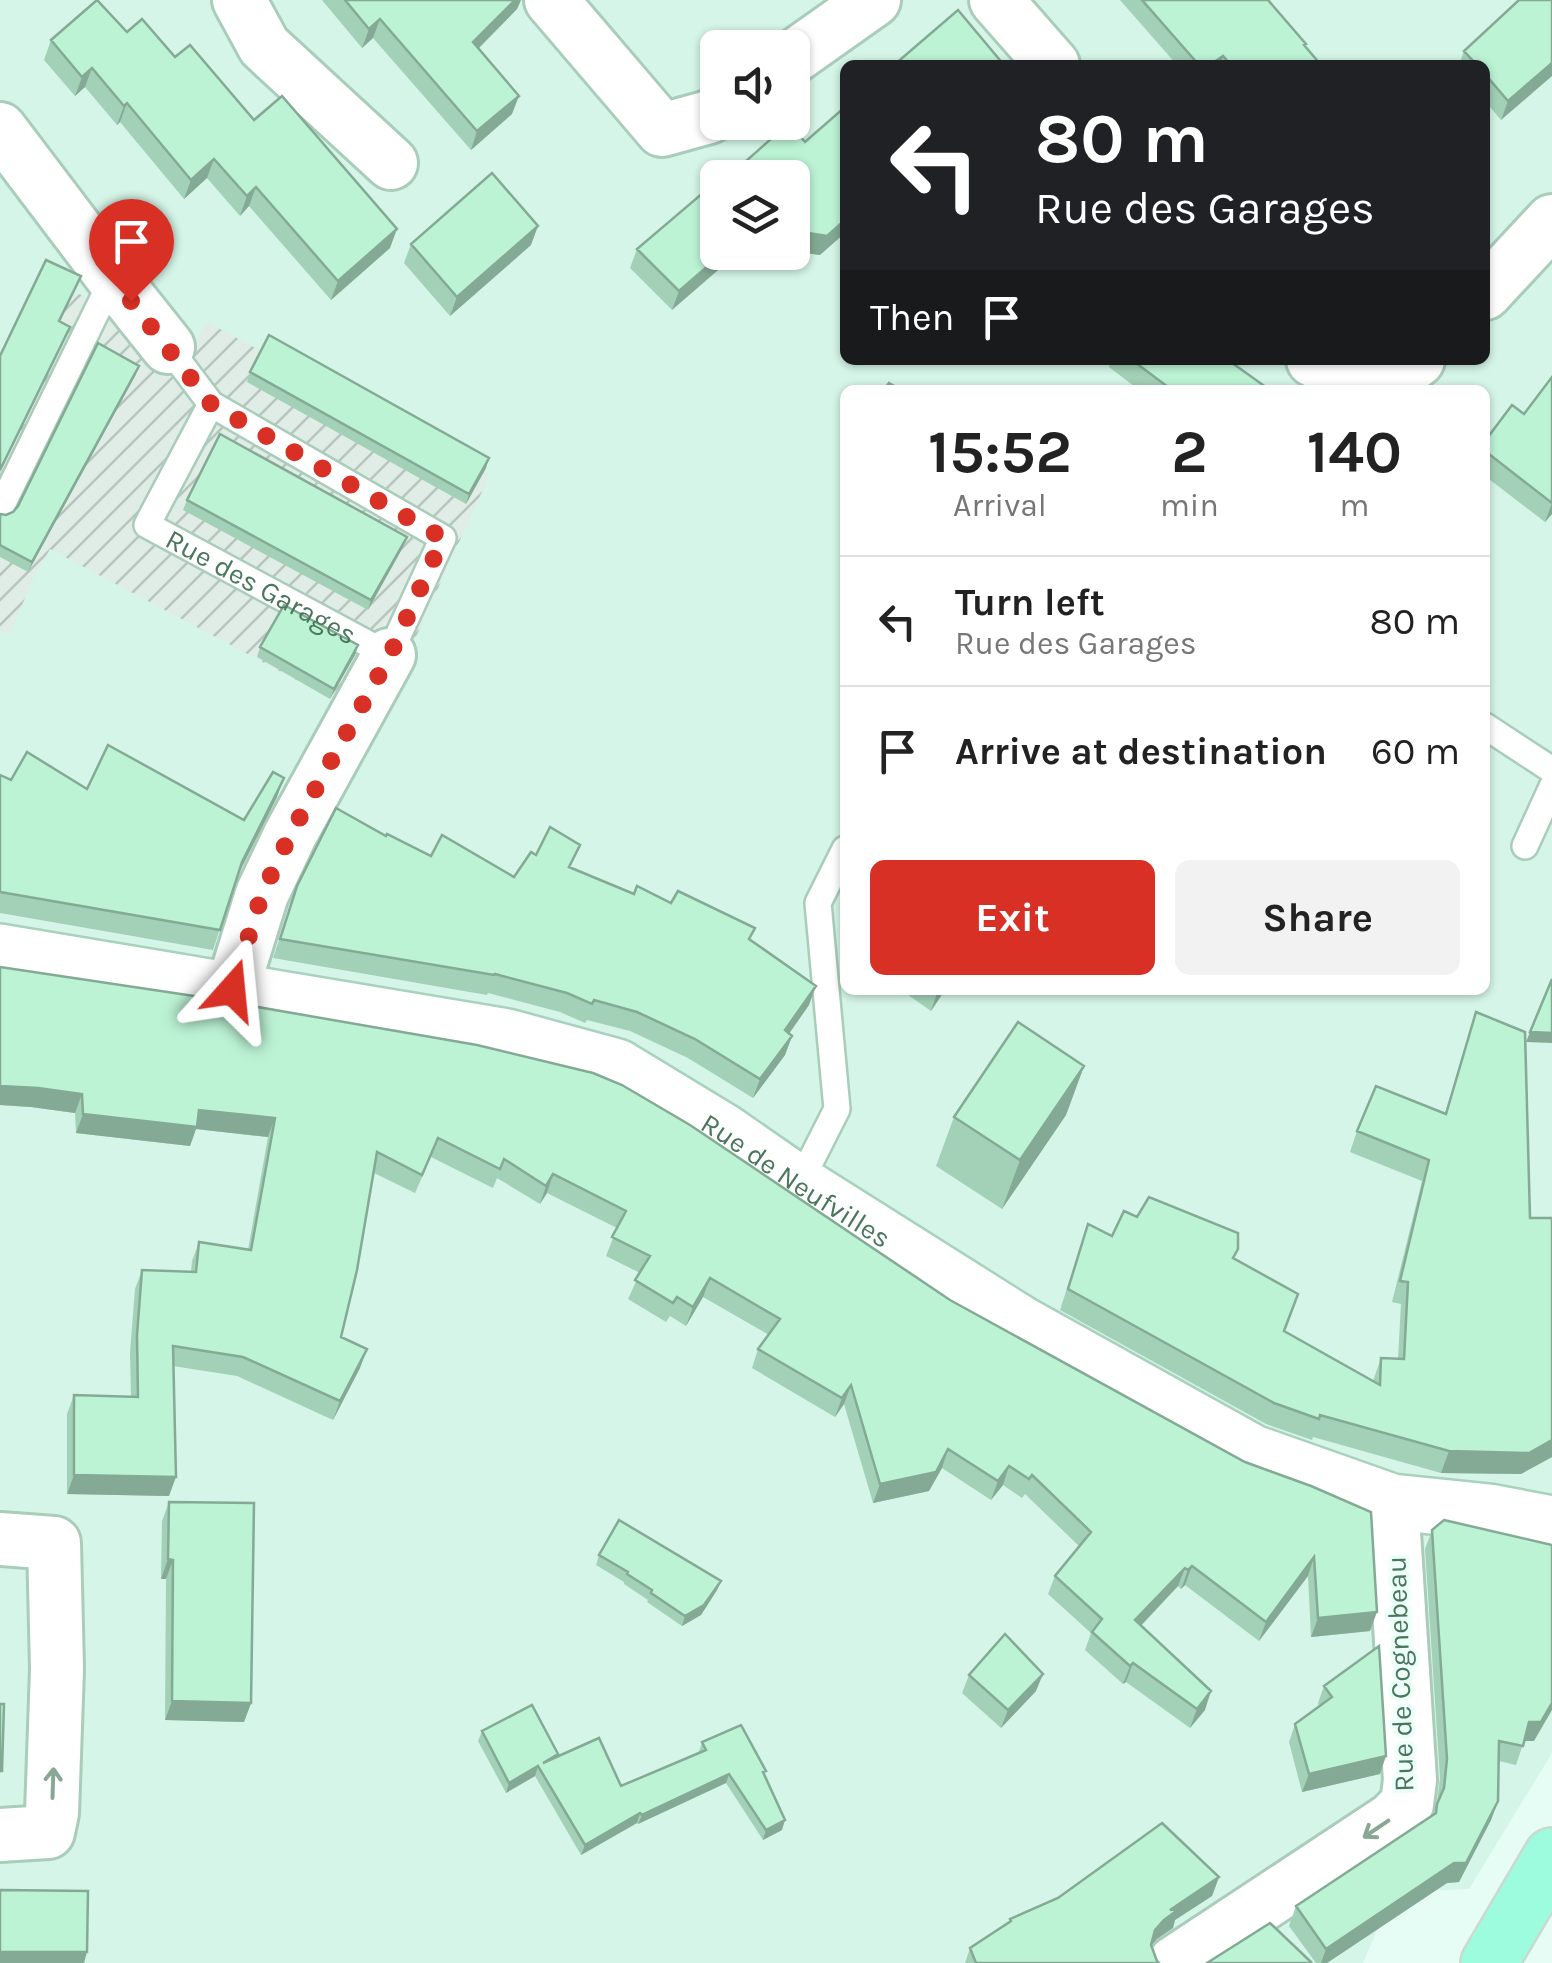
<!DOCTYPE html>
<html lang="en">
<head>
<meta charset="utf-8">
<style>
  body { margin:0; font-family:Karla,sans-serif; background:#f2f2f2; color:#222; height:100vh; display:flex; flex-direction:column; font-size:38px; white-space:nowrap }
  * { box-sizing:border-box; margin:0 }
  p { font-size:32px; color:#767676 }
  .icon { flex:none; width:55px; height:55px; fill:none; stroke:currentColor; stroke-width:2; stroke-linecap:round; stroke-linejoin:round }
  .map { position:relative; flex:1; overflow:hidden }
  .details { position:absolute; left:840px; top:385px; width:650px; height:610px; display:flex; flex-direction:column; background:#fff; border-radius:15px; box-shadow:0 2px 8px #0004 }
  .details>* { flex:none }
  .hud { position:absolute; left:840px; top:60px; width:650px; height:305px; border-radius:15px; box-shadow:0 2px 8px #0004; background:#202124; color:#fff; overflow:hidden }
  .tools { position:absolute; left:700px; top:30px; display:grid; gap:20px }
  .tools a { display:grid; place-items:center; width:110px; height:110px; border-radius:15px; background:#fff; box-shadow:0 2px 8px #0004; font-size:50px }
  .pin { position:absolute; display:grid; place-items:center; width:85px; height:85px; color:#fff; margin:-102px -42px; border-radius:50% 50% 50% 0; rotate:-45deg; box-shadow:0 0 10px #0007 }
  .pin .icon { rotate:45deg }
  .me { position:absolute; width:110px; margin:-55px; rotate:18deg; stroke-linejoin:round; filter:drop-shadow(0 0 8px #0008) }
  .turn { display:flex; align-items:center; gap:35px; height:210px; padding:0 30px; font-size:45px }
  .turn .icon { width:130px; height:130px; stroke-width:2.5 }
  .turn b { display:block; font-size:70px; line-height:85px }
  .then { display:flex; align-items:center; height:95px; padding:0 30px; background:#0003; gap:20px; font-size:38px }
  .eta { display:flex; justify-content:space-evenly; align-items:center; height:170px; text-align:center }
  .eta b { font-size:60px; font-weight:700; line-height:70px }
  .action { display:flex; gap:20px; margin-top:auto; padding:20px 30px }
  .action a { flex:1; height:115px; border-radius:15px; background:#d93025; color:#fff; font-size:40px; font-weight:700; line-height:115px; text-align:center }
  .action a+a { background:#f2f2f2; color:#222 }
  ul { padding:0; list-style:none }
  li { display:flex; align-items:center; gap:30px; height:130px; padding:0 30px; border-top:2px solid #e0e0e0 }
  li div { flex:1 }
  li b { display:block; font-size:38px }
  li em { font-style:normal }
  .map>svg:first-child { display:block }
  .residential { fill:#d4f5e7; fill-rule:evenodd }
  .industrial { fill:url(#industrial-furrows) }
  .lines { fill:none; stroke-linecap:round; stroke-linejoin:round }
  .service-casing { stroke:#a9cdba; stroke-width:30 }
  .minor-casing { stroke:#a9cdba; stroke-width:58 }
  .secondary-casing { stroke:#a8d2bd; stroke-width:60 }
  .primary-casing { stroke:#ccd9d1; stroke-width:60 }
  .service { stroke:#fff; stroke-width:25 }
  .minor { stroke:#fff; stroke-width:52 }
  .secondary { stroke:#fff; stroke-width:55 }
  .primary { stroke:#9dfcde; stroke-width:55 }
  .wall { fill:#a2d1b7 }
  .shaded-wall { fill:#84aa95 }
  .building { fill:#bcf3d5; stroke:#84aa95; stroke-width:2.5 }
  .oneway { stroke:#89a795 }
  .route { stroke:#d93025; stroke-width:18; stroke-dasharray:0 32.4 }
  .labels { text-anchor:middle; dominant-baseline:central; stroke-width:8; stroke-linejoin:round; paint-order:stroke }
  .street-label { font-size:28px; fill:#4a775c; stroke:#ecfff9 }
</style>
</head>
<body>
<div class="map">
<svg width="1552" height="1963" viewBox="0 0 1552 1963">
  <defs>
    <pattern id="industrial-furrows" width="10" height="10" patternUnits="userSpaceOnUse" patternTransform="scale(2.5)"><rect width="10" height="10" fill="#e0ede7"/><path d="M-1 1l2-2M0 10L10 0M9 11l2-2" fill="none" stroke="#b8c5be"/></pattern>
  </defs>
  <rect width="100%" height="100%" fill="#e6fdf5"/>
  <path class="residential" d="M0,0h1552v1753l-83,136 -42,2 -45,28 -19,44h-1363zM718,48h74v74h-74zM845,65h640v295h-640zM718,178h74v74h-74zM845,390h640v600h-640z"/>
  <path class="industrial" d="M44,276l145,74 18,-28 283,152 -113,249 -327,-174 -18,32 -22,53 -10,-4v-264z"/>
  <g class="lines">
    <defs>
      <g id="service">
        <path id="s1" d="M168,347l43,57 -64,121 242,130 54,-117 -232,-134"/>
        <path d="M0,509l113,-231"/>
        <path d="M1485,726l67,44"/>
        <path d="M1525,846l27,-59"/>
        <path d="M799,1184l38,-75 -19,-206 27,-54"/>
      </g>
      <path id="minor" d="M239,0l25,46 127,117
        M551,0l111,130 47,-13 9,-5
        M996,0l57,65
        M792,58l82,-58
        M0,129l113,149 55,69
        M1485,293l67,-72
        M1313,360l59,30
        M1376,390l42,-30
        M232,990l30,-96 28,-59 99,-180
        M0,1539l54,4 3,126 -5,144 -4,19 -48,3
        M1174,1963l218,-144 15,-15 3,-24 -18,-278"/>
      <g id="secondary">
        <path id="s2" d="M0,952l507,85 110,30 107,65 75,52 222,140 232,129 139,49 97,10 63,12"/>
      </g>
      <path id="primary" d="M1489,1963l63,-107"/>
    </defs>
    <use href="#service" class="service-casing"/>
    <use href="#minor" class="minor-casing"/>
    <use href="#secondary" class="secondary-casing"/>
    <use href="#primary" class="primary-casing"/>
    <use href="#service" class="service"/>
    <use href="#minor" class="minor"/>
    <use href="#secondary" class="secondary"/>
    <use href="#primary" class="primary"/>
  </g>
  <path class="wall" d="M322,0h199l-4,9 -39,40 34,65 -41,36 -98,-112 -11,10z
    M1120,0h148l53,65h-144z
    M1552,0l-51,120 -16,-19v-36h-26l5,-14z
    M127,32l48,25 79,63 136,128 -59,52 -82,-94 -9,10 -33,-38 -23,21 -64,-77 -3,3 -32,-38 -10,9 -31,-36 7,-20z
    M789,123l31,132 -28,-4v-73z
    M713,189l5,63 -46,58 -42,-42 7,-19z
    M411,244l120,1 -81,71 -46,-53z
    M1111,360h117l42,30h-131l-30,-23z
    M139,366l-4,10 -107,196 -28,-15v-43l6,1 7,-3z
    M250,372l236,96 -20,36 -219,-122z
    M1552,377v137l-7,8 -60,-46v-35l39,-27z
    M187,500l216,47 -35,63 -185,-100z
    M358,645l-3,10 -25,44 -73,-42 3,-10z
    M0,775l11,5 76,9 157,31 33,-23 -40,79 -24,74 -213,-37z
    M386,836l45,20 83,21 22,-22 35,13 179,72 59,65 -20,29 3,2 -7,19 -32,43 -65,-40 -58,-27 -43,-11 -2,3 -25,-11 -72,-19 -1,2 -214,-37 24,-72z
    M0,967l950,333 295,162 125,169 -59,6 -3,-61 -49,65 -74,-56 -4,4 -3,-3 -37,40 64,84 -15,18 -64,-46 -3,2 -38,-34 6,-17 -43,-39 7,-18 24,-30 -54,-52 -3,4 -19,-13 -12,15 -49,-32 -13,23 -56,12 -29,-99 -9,13 -83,-49 6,-19 11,-14 -66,-38 -17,29 -16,-10 -4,6 -38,-23 12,-26 -34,-17 11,-28 -70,-35 -7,11 -43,-26 -4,10 -62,-31 -16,36 -41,-20 -33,164 19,31 -27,52 -96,-44 -64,-10 -4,130 -102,-2v-80l7,-19 57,2 -1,-44 5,-64 7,-19 49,2 1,-11 7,-19 49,8 20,-113 -72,-8 -6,17 -114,-13 -1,-20 -44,-6 -31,-2z
    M901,990h44l-14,21z
    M1476,1012l54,206h22v239l-31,17 -80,-1 -128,-36 -1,3 -46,-16 -206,-114 28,-86 24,12 123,22 49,73 89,50 8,-23 17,1 3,-55 -9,-2 30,-121 -72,-29 7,-21 88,-18z
    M1084,1066l-18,49 -64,94 -66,-43 18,-49z
    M169,1502l82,201 -7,19 -79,-2 1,-141h-5l1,-58z
    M1432,1530l102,211h-10l-8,24 -17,-4 -1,40 -7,19 -32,62 -12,1 -120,80h-11l-27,-37 7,-20 136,-90 5,-14 3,-24 -15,-229z
    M599,1555l122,26 -4,9 -16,25 -19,11 -35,-24 1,-2 -24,-16v-2l-28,-17z
    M969,1675l67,16 -35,37 -39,-35z
    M1324,1686l56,88 -78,18 -13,-50 6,-18 24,-18 -1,-3z
    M482,1731l75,26 64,29 78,-34 3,-10 63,33 17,55 -19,10 -37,-57 -88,41 -1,-1 -56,32 -46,-79 -29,17 -28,-52z
    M1219,1877l-7,19 -37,24 -2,8 -16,11 -6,6 6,16 2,2h-194l5,-15 39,-25 1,-4z"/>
  <path class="shaded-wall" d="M515,0h6l-4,9 -51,52 7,-19z
    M380,19l-7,19 -11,10 7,-19z
    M1223,56l-3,9h-10z
    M1552,63v13l-51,44 7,-19z
    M92,68l-7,19 -10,9 7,-19z
    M519,96l-7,18 -41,36 6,-19z
    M127,103l-7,19 -3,3 7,-19z
    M214,159l-7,19 -23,21 7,-19z
    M256,187l-7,19 -9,10 7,-20z
    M845,220v13l-25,22 -25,-3 7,-20z
    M538,226l-7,19 -81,71 7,-19z
    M397,229l-7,19 -59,52 7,-19z
    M724,252h15l-67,58 7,-19z
    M70,327l-4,10 -66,135v-2z
    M139,366l-4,10 -107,196 4,-10z
    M489,458l-3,10 -20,36 3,-10z
    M1552,503v11l-7,8z
    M407,537l-4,10 -35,63 3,-10z
    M358,645l-3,10 -25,44 4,-10z
    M284,778l-7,19 -42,84 7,-19z
    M816,986l-7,19 -31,44 7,-19z
    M938,990h7l-14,21z
    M1530,1032l22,1v10l-26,-1z
    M792,1036l-7,19 -32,43 7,-19z
    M1084,1066l-18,49 -64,94 18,-49z
    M0,1086l38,2 44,6 -7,19 -44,-6 -31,-2z
    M199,1110l76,8 -7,19 -72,-8 -6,17 -114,-13 7,-19z
    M553,1174l-6,19 -7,11 6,-18z
    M710,1278l-7,19 -17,29 7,-19z
    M367,1349l-7,19 -27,52 7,-19z
    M851,1385l-7,19 -9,13 7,-19z
    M1552,1440v17l-31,17 -80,-1 8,-22z
    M948,1449l-6,19 -13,23 -56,12 7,-19z
    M1009,1466l-6,19 -12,15 7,-19z
    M74,1475l102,2 -7,19 -102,-2z
    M1314,1557l-6,19 -49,65 7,-19z
    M168,1559l5,1 -7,19h-5z
    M1192,1566l-7,19 -4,4 7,-19z
    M1185,1568l-7,18 -50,53 7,-19z
    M721,1581l-4,9 -16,25 -19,11 3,-10z
    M1377,1612l-7,19 -59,6 7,-19z
    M1133,1663l-7,19 -3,2 7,-18z
    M1043,1674l-7,17 -35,37 7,-18z
    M1211,1691l-6,19 -15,18 7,-19z
    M172,1701l79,2 -7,19 -79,-2z
    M1552,1703v7l-18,31h-12l7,-19z
    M1386,1756l-6,18 -78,18 7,-18z
    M538,1766l-3,10 -29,17 3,-10z
    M729,1774l-3,9 -88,41 4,-9z
    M1498,1801l-7,19 -32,62 -12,1 -120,80h-6l5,-14z
    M640,1813l-3,10 -56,32 4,-10z
    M785,1820l-3,10 -19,10 3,-10z
    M1219,1877l-7,19 -37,24 -2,8 -16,11 -9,10 7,-19 15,-20z
    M0,1952h87l-3,11h-84z"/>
  <path class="building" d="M97,0l30,32 15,-13 33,38 15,-12 64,75 28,-24 115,133 -59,52 -82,-94 -9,9 -33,-37 -23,21 -64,-77 -3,3 -32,-38 -10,9 -31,-37z
    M345,0h170l-42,42 46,54 -42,35 -97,-112 -11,10z
    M1142,0h126l38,44 -2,1 17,20h-90l-8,-9 -13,9h-11z
    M1519,0h33v63l-44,38 -23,-27v-9h-8l-13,-14z
    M958,10l46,55h-110z
    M845,107v113l-18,16 -25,-4 -10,-3v-51h-65l62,-55 16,19z
    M492,173l46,53 -81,71 -46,-53z
    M711,186l2,3 5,-3v66h6l-45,39 -42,-42z
    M46,260l35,16 -22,45 11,6 -70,143v-114z
    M269,335l220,123 -20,36 -219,-122z
    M98,343l41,23 -107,196 -32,-17v-31l6,1 7,-3 5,-6z
    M1132,360h96l42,30h-98z
    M1552,377v126l-67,-52v-10l27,-36 12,9z
    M889,383l12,7h-17z
    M220,434l187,103 -36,63 -184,-100z
    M284,605l74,40 -24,44 -74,-42z
    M108,745l136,75 29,-48 11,6 -42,84 -22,68 -220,-38v-117l11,5 16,-28 60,37z
    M336,808l50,28 1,-2 44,22 11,-21 72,42 17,-25 5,3 14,-28 30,18 -11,22 65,27 3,-8 34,17 7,-12 77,37 -6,11 67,47 -31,44 7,6 -32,43 -65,-40 -58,-27 -43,-12 -2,4 -25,-11 -72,-19 -1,1 -214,-36 17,-53z
    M0,967l194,29 283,49 116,28 29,12 68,40 260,175 295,162 66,24 60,26 6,100 -59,6 -4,-61 -48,65 -74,-56 -4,4 -3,-2 -50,52 76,71 -14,18 -64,-46 -3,3 -38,-34 10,-13 -47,-43 36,-44 -59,-57 -3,4 -20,-13 -11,15 -50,-32 -12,23 -56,12 -29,-99 -9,13 -84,-49 22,-30 -70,-41 -17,29 -16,-10 -4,6 -38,-23 15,-24 -38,-19 14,-26 -73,-37 -7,12 -42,-27 -4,10 -62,-31 -16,37 -45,-23 -20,118 -16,67 26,12 -27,52 -97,-44 -70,-11 3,131 -102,-2v-80l64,2 -1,-62 5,-65 54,2 3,-30 52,8 24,-132 -76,-8 -2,17 -114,-13 -1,-20 -44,-6 -38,-2z
    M1552,979v54l-22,-1z
    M1476,1012l49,20 5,186h22v222l-23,13 -80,-2 -129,-36 -1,4 -45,-16 -206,-114 20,-65 24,12 12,-25 13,6 12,-20 89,36v16l-5,9 65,36 -14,37 96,54 1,-27 23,1 4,-77 -8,-1 29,-121 -72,-29 19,-45 70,28z
    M1018,1022l66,44 -64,94 -66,-43z
    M169,1502l85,1 -3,200 -79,-2 1,-141 -5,-1z
    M619,1520l102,61 -17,24 -19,11 -34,-23 1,-3 -25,-16 1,-2 -29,-17z
    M1444,1520l108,25v158l-11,19h-12l-6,24 -24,-5 -1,60 -32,62h-12l-128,86 -30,-43 140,-93 1,-9 7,-16 3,-29 -15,-229z
    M1005,1634l38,40 -35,36 -39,-35z
    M1379,1646l7,110 -77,18 -14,-50 37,-27 -8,-11z
    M0,1704h4l-2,67h-2z
    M532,1705l26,49 -15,9 56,-25 22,48 85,-36 -4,-8 39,-17 25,46 -3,1 22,48 -19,10 -37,-56 -87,41 -2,-2 -55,32 -47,-79 -29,17 -27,-52z
    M1162,1823l57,54 -49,33 9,-1 -15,11 -9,10 -4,15 6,16 2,2h-183l-6,-15 41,-27 -1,-2 48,-21z
    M0,1890l88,1 -1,61h-87z
    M1270,1923l41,39 -2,1h-102z"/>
  <defs><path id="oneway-shaft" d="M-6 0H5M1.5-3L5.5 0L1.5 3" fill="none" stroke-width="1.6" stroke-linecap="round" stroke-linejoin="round" transform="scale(2.5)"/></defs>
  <g class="oneway">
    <use href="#oneway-shaft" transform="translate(53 1783) rotate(-88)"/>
    <use href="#oneway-shaft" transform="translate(1376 1829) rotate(146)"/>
  </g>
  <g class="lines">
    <path class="route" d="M131,301l80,103 232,134 -53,117 -100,180 -28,59 -30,96"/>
  </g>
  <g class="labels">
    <g class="street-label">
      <text stroke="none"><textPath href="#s1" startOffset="338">Rue des Garages</textPath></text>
      <text stroke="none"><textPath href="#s2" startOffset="840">Rue de Neufvilles</textPath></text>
      <text transform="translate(1400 1674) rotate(-92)">Rue de Cognebeau</text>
    </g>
  </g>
</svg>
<div class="tools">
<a><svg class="icon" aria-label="sound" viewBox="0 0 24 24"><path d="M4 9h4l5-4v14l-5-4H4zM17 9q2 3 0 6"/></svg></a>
<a><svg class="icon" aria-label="layers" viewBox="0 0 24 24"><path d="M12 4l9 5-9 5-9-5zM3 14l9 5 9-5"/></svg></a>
</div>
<div class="pin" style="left:131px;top:301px;background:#d93025"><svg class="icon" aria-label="arrive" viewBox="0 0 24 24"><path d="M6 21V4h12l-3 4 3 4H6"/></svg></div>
<svg class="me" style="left:232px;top:990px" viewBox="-20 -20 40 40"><path d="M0-17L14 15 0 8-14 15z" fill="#d93025" stroke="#fff" stroke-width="4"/></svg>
<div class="hud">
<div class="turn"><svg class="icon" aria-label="left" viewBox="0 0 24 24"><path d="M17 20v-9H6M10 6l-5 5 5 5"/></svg><div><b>80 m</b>Rue des Garages</div></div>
<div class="then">Then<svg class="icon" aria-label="arrive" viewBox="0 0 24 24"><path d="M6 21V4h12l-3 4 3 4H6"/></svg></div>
</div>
<section class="details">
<div class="eta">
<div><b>15:52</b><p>Arrival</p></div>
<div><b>2</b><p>min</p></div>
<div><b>140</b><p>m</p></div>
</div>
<ul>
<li><svg class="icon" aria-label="left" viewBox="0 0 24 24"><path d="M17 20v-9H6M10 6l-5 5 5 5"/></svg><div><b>Turn left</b><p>Rue des Garages</p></div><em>80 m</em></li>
<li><svg class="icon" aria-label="arrive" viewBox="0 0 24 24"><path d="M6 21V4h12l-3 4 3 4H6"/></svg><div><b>Arrive at destination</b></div><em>60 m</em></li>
</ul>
<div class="action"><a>Exit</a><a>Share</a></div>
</section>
</div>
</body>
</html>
